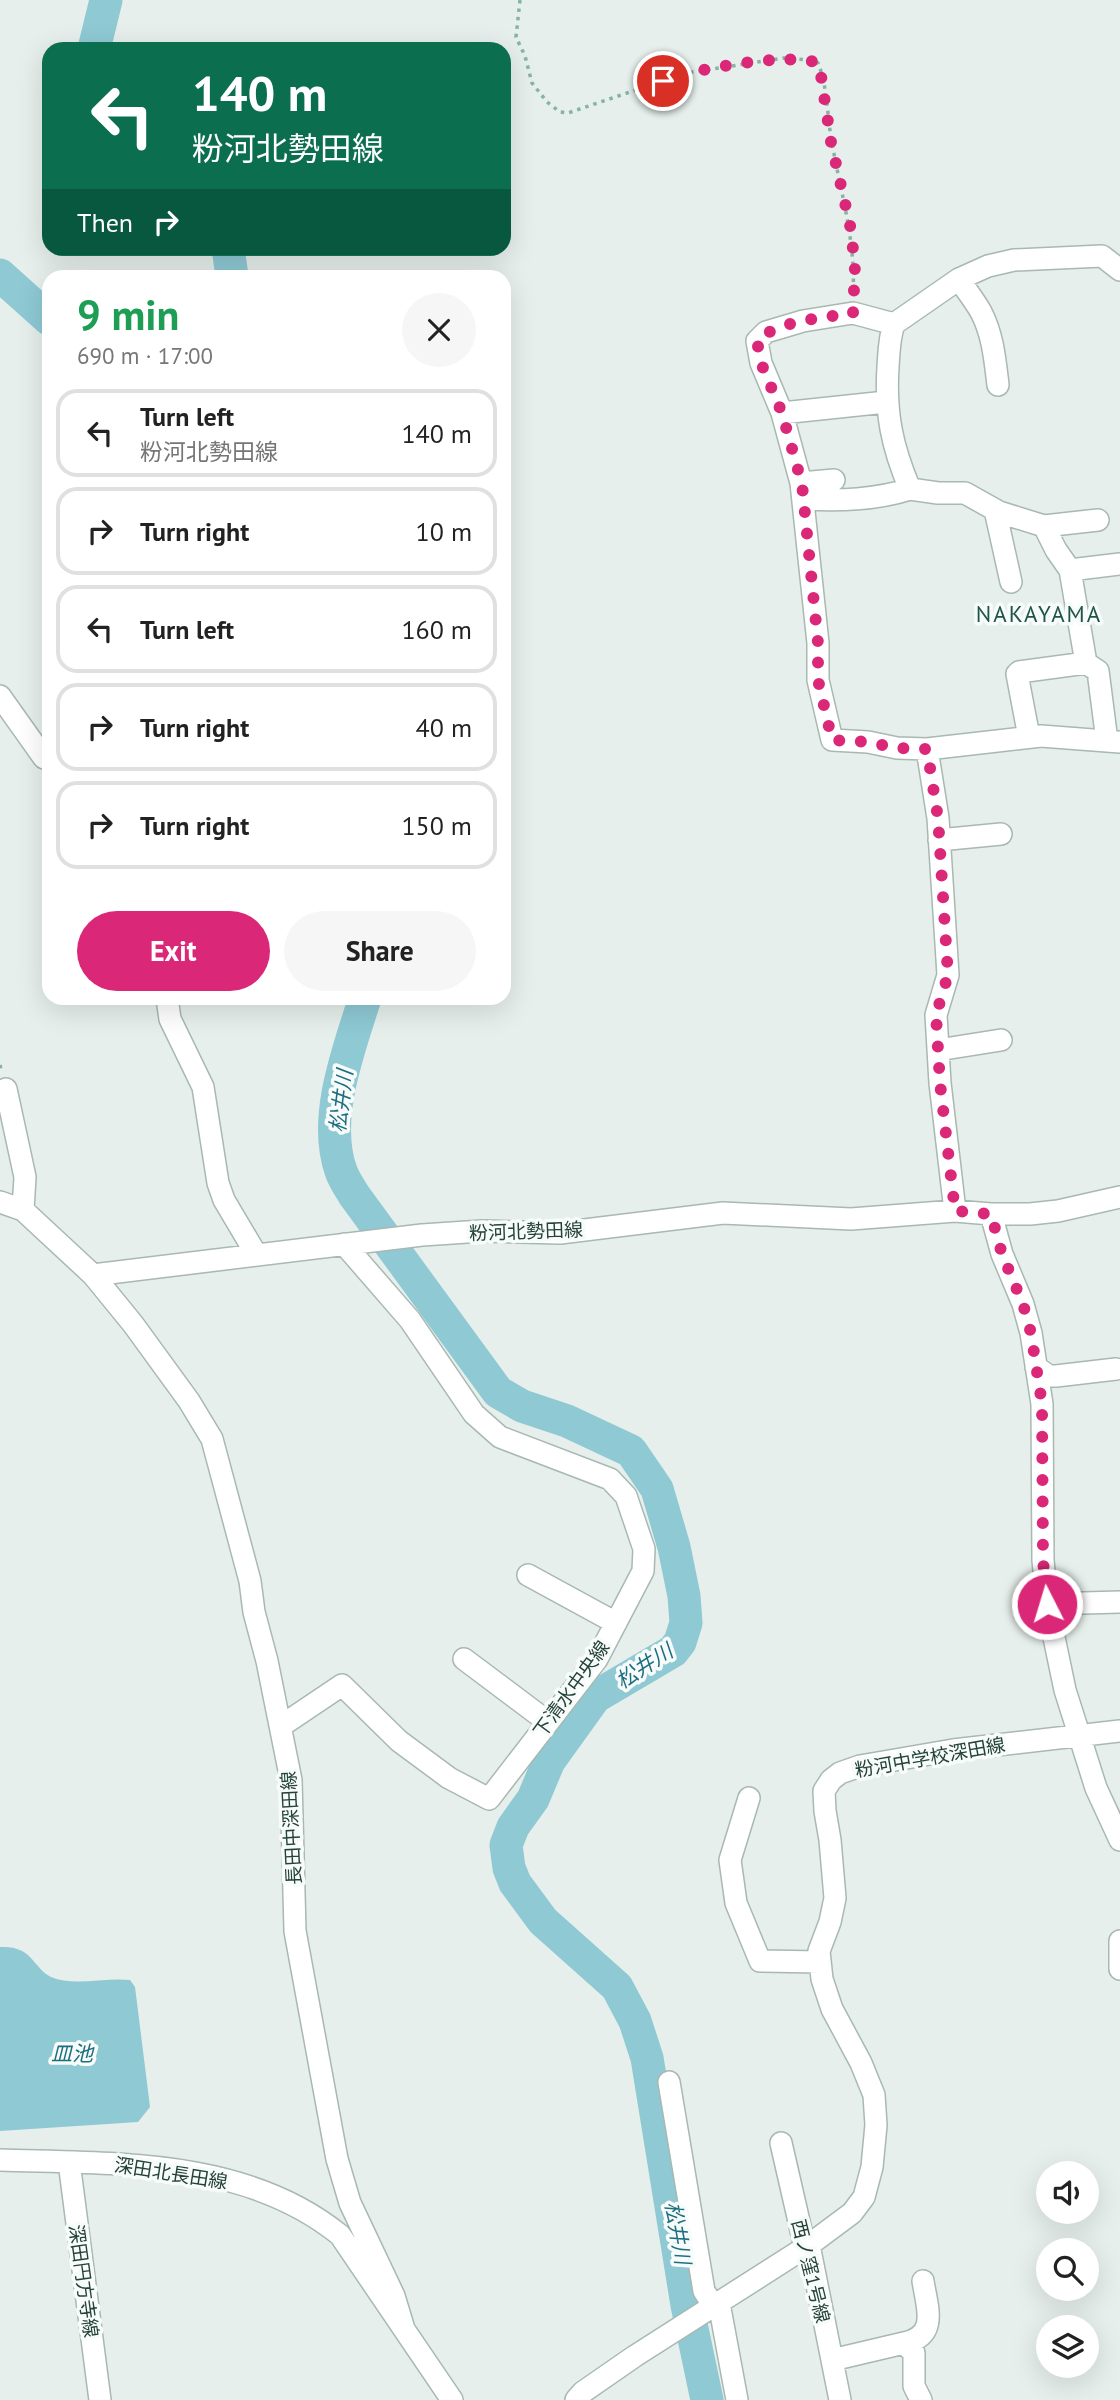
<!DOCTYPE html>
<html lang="en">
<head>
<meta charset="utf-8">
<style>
  body { margin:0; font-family:"PT Sans","Noto Sans JP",sans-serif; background:#f6f6f6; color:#222; height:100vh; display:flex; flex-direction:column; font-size:26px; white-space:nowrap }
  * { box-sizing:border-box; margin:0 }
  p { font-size:23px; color:#767676 }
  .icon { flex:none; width:38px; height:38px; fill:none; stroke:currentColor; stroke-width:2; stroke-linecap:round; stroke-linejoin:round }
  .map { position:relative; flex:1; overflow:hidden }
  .panel { position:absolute; left:42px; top:270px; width:469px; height:735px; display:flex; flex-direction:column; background:#fff; border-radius:21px; box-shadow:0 7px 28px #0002 }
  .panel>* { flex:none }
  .guide { position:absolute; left:42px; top:42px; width:469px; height:214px; border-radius:21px; box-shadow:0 7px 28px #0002; background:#0b6e4f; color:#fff; overflow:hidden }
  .fabs { position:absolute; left:1036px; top:2161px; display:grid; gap:14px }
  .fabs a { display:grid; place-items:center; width:63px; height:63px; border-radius:50%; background:#fff; box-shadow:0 7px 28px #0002; font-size:35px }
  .pin { position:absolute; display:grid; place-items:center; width:60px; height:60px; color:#fff; margin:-30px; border:4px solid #fff; border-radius:50%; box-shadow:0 2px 7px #0007 }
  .me { position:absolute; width:77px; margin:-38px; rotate:355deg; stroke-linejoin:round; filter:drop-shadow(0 0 5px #0008) }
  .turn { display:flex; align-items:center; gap:24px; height:147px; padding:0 35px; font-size:32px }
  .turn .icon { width:91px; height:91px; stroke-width:2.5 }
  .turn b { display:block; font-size:49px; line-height:60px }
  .then { display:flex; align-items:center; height:66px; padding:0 35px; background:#0003; gap:14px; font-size:26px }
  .round { display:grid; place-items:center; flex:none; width:74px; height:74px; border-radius:37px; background:#f6f6f6 }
  .summary { display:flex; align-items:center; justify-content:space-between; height:119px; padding:0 35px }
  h1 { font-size:42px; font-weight:700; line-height:52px; color:#1e9e55 }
  .action { display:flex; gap:14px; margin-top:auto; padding:14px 35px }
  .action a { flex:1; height:80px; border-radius:42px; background:#db2777; color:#fff; font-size:28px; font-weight:700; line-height:80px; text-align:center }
  .action a+a { background:#f6f6f6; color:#222 }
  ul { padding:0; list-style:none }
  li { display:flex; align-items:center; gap:21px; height:88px; margin:0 14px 10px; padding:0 21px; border:4px solid #e0e0e0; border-radius:21px }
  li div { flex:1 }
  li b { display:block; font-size:26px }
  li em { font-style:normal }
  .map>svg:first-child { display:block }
  .water { fill:#8ec9d4 }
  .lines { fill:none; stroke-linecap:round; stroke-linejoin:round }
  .river { stroke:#8ec9d4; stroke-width:33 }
  .minor-casing { stroke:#a8b8b2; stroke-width:24 }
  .path { stroke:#86b3a5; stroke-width:3.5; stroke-dasharray:3.5 5; stroke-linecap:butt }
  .minor { stroke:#fff; stroke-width:21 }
  .route { stroke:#db2777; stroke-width:12; stroke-dasharray:0 21.6 }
  .labels { text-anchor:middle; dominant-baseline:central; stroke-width:7; stroke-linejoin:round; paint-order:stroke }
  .street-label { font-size:19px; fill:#24423a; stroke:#f7fbf9 }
  .water-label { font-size:21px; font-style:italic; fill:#1c6f80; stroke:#f7fbf9 }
  .quarter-label { font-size:23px; letter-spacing:2px; fill:#1f5548; stroke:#f7fbf9 }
</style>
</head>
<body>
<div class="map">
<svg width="1120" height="2400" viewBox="0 0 1120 2400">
  <rect width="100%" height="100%" fill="#e6efeb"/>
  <path class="water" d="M0,1947c5,0 12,0 17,2 15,4 20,21 34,28 23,10 54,0 79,3l5,7 15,120 -12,15 -138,9z"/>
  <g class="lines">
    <path class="river" d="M94,49l12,-49
      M228,248l4,28
      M0,275l49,44
      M365,998c-16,51 -43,120 -24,173 3,9 9,17 13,24l144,197 24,14 45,15 64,30 26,38 17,58 10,49 2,27 -6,19 -7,9 -78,46 -46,64 -16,38 -20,28 -7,18 3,23 6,15 28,38 74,66 18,34 12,37 40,247 20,95"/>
    <defs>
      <path id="minor" d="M959,279c7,11 16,22 22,33 12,23 14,48 17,73
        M894,324l65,-45 29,-13 26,-6 88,-4 18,14
        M782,413l104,-11
        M801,483l33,-3
        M803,499c37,2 72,1 107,-10
        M995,510l16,72
        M1044,526l54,-6
        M1070,570l50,-6
        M0,696l44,62 5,-2
        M1029,737l-12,-63 2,-2 67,-9
        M927,749l114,-13 79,6
        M939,840l62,-6
        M167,998l3,21 33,68 15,96 6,17 32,54
        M938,1050l63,-10
        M6,1089l19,88 -2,33
        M0,1202l23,8 70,65 40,49 56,77 23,38 38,142 4,31 13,49 24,119 4,151 42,228 13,44 44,93 10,33
        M955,1211l-15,-128 -4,-68 12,-40 -10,-157 -11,-69 -30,-1 -29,-6 -36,-2 -14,-60v-37l-17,-160 -19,-70 -21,-50 -4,-22 9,-9 37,-11 50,-8 41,11c-5,14 -5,29 -6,43 -3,46 4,80 22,122l28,4h27l34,19 45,14 12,24 14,20 16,93 12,8 9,70
        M991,1214l11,40 21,50 8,29 11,71 1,156 4,44 18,86 31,98 24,52
        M93,1275l329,-40 60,-4 78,2 163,-20 128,6 104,-8 36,3h39l28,-3 62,-14
        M1036,1367l13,9h7l60,-7
        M528,1575l88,48
        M1047,1604l73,-2
        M464,1659l84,63
        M281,1726l61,-41 57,56 50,37 40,21 108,-140 46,-88 1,-22 -18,-53 -16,-17 -110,-42 -26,-23 -64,-94 -66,-76
        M749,1798l-19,62 6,43 24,58 60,1
        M1120,1941v28
        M669,2082l35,209 5,8 10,4 18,97
        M781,2143l22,96 6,6 31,155
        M0,2160c115,4 245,-2 340,75l112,165
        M69,2162l31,238
        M904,2343c35,-7 23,-36 19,-62
        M832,2360l72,-17 10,10v33l7,14
        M576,2400l7,-8 52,-36 174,-111 43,-32 12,-16 8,-30 4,-42 -2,-30 -13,-32 -29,-54 -10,-30 -3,-28 11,-29 5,-24 -5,-58 -5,-29 -1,-20 7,-11 9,-7 20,-7 93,-16 167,-19"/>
    </defs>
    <use href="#minor" class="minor-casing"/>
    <path class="path" d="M520,0l-4,37 9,19 7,27 15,19 13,10 8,1 118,-40 98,-15 26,2 8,3c10,24 9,55 14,80 9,51 24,99 21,151
      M0,1065l2,8"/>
    <use href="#minor" class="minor"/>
  </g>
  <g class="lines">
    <path class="route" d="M663,81c32,-12 123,-29 155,-18l2,6 11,73 19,83 5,40 -2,48c-29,5 -75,7 -96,28l4,22 21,50 20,71 16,159v37l14,60 36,2 29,6 30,1 11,69 10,157 -12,40 4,68 15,128 36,3 11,40 21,50 8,29 11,71 1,156 4,44"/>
  </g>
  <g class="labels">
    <g class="street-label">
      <text transform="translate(526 1231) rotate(-2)">粉河北勢田線</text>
      <text transform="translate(571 1689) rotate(-54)">下清水中央線</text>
      <text transform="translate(930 1757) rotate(-10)">粉河中学校深田線</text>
      <text transform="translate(291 1828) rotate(-93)">長田中深田線</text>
      <text transform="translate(171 2173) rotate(9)">深田北長田線</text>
      <text transform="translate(811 2271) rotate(76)">西ノ窪1号線</text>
      <text transform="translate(84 2281) rotate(82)">深田円方寺線</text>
    </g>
    <g class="water-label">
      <text transform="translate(341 1101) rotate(-83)">松井川</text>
      <text transform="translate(644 1666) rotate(-33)">松井川</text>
      <text x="72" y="2053">皿池</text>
      <text transform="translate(678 2233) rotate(80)">松井川</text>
    </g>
    <g class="quarter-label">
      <text x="1039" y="613">NAKAYAMA</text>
    </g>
  </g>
</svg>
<div class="fabs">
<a><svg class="icon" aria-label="sound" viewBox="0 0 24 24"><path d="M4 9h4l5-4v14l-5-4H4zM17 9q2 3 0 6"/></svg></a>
<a><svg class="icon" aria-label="search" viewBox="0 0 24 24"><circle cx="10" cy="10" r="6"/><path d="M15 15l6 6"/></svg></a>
<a><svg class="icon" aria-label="layers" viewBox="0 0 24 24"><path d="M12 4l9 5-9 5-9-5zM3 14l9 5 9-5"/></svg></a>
</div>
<div class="pin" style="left:663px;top:81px;background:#d93025"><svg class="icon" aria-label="arrive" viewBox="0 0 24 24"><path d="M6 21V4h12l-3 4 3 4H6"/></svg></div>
<svg class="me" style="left:1047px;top:1604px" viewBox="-20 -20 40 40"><circle r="17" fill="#db2777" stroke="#fff" stroke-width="3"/><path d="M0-11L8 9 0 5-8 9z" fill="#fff"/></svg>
<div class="guide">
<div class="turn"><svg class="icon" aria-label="left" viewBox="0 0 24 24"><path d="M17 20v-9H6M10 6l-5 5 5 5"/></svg><div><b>140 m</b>粉河北勢田線</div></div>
<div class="then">Then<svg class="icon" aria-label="right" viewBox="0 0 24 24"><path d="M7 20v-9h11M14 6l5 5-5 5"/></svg></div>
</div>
<section class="panel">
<div class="summary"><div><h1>9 min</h1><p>690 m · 17:00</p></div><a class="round"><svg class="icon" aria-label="close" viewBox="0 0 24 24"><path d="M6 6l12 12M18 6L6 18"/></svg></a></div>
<ul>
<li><svg class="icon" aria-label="left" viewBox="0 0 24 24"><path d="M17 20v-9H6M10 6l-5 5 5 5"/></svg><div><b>Turn left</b><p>粉河北勢田線</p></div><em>140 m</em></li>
<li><svg class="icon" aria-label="right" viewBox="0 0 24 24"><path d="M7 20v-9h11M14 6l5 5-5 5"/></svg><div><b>Turn right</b></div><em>10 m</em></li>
<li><svg class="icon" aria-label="left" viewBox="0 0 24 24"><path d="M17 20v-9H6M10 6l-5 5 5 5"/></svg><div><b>Turn left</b></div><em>160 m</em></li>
<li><svg class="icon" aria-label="right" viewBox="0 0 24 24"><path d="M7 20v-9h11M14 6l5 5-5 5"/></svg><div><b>Turn right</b></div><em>40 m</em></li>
<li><svg class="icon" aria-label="right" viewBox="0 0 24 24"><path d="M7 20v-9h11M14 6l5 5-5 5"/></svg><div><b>Turn right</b></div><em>150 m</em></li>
</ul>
<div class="action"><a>Exit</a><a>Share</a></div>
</section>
</div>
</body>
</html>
